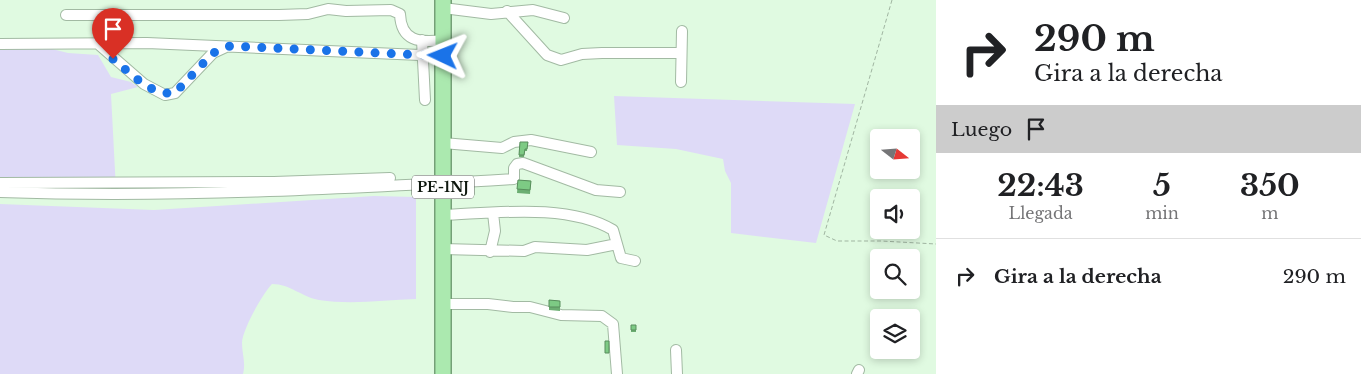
<!DOCTYPE html>
<html lang="es">
<head>
<meta charset="utf-8">
<style>
  body { margin:0; font-family:"Libre Baskerville",serif; background:#f6f6f6; color:#202124; height:100vh; display:flex; flex-direction:column; font-size:19px; white-space:nowrap }
  * { box-sizing:border-box; margin:0 }
  p { font-size:16px; color:#757577 }
  .icon { flex:none; width:28px; height:28px; fill:none; stroke:currentColor; stroke-width:2; stroke-linecap:round; stroke-linejoin:round }
  .map { position:relative; flex:1; overflow:hidden }
  .details { display:flex; flex-direction:column; background:#fff; width:425px }
  .details>* { flex:none }
  .guide { background:#fff; color:#202124; overflow:hidden }
  .needle { width:32px; rotate:107deg }
  .tools { position:absolute; left:870px; top:129px; display:grid; gap:10px }
  .tools a { display:grid; place-items:center; width:50px; height:50px; border-radius:5px; background:#fff; box-shadow:0 2px 8px #0003; font-size:25px }
  .pin { position:absolute; display:grid; place-items:center; width:42px; height:42px; color:#fff; margin:-51px -21px; border-radius:50% 50% 50% 0; rotate:-45deg; box-shadow:0 0 5px #0007 }
  .pin .icon { rotate:45deg }
  .me { position:absolute; width:55px; margin:-28px; rotate:272deg; stroke-linejoin:round; filter:drop-shadow(0 0 4px #0008) }
  .turn { display:flex; align-items:center; gap:18px; height:105px; padding:0 15px; font-size:22px }
  .turn .icon { width:65px; height:65px; stroke-width:2.5 }
  .turn b { display:block; font-size:35px; line-height:42px }
  .then { display:flex; align-items:center; height:48px; padding:0 15px; background:#0003; gap:10px; font-size:19px }
  .eta { display:flex; justify-content:space-evenly; align-items:center; height:85px; text-align:center }
  .eta b { font-size:30px; font-weight:700; line-height:35px }
  ul { padding:0; list-style:none }
  li { display:flex; align-items:center; gap:15px; height:75px; padding:0 15px; border-top:1px solid #e0e0e0 }
  li div { flex:1 }
  li b { display:block; font-size:19px }
  li em { font-style:normal }
  main { display:flex; flex:1; min-height:0 }
  .map>svg:first-child { display:block }
  .green { fill:#dedaf7 }
  .lines { fill:none; stroke-linecap:round; stroke-linejoin:round }
  .minor-casing { stroke:#a2baa3; stroke-width:12 }
  .highway-casing { stroke:#74a077; stroke-width:18 }
  .path { stroke:#a0b5a1; stroke-width:1; stroke-dasharray:4 2.5; stroke-linecap:butt }
  .minor { stroke:#fff; stroke-width:10 }
  .highway { stroke:#abe9af; stroke-width:15 }
  .wall { fill:#6cae72 }
  .building { fill:#7dca84; stroke:#588d5c }
  .route { stroke:#1a73e8; stroke-width:9; stroke-dasharray:0 16.2 }
  .labels { text-anchor:middle; dominant-baseline:central; stroke-width:5; stroke-linejoin:round; paint-order:stroke }
  .shield { fill:#fff; stroke:#565d56; stroke-width:1 }
  .shield-label { font-size:14px; font-weight:bold; fill:#0e170e }
</style>
</head>
<body>
<main>
<div class="map">
<svg width="936" height="374" viewBox="0 0 936 374">
  <rect width="100%" height="100%" fill="#e0fae1"/>
  <path class="green" d="M0,49h52l16,4 30,2 13,22 20,5 7,5 -27,7 5,96 -116,-1z
    M614,96l241,8 -39,139 -85,-10v-50l-6,-12 -2,-12 -47,-10 -59,-4z
    M374,196l42,1v102c-31,1 -65,6 -97,1 -17,-3 -29,-16 -47,-16 -9,9 -30,46 -30,59 0,11 4,20 1,31h-243v-170l154,6z"/>
  <g class="lines">
    <defs>
      <path id="minor" d="M443,8l48,6 42,-4 31,8
        M507,11l40,44 14,5 21,-6 20,-1h79
        M66,15h213l29,-1 20,-5 18,2 45,-1 9,4c1,27 19,29 43,26
        M422,40l3,60
        M97,43l47,41 21,11 10,-2 38,-40 13,-6
        M0,44l147,-1 296,13
        M681,82l1,-51
        M443,143l59,5 12,-6 17,-2 60,12
        M0,183l274,-1 116,-4
        M0,192c171,6 343,-3 514,-13v-11l3,-4 6,-1 73,27 24,2
        M443,215c52,-2 125,-12 170,15l8,28 14,3
        M443,249l81,2 11,-4 52,3 30,-6
        M490,252l5,-21 -2,-18
        M443,304h45l25,3h17l31,8 41,1 11,8 4,50
        M676,350l1,24
        M857,374l2,-4"/>
      <path id="highway" d="M443,0v374"/>
    </defs>
    <use href="#minor" class="minor-casing"/>
    <use href="#highway" class="highway-casing"/>
    <path class="path" d="M892,0l-68,235 13,6h44l55,3"/>
    <use href="#minor" class="minor"/>
    <use href="#highway" class="highway"/>
  </g>
  <path class="wall" d="M520,142h8l-1,9h-2l-1,6h-5z
    M518,180l13,1 -1,13 -13,-1z
    M549,300l11,1v10l-11,-1z
    M631,325h5v7h-5z"/>
  <path class="building" d="M520,142h8l-1,7h-2l-1,6h-5z
    M518,180l13,1 -1,9 -13,-1z
    M549,300l11,1v6h-11z
    M631,325h5v5h-5z
    M605,341h4v12h-4z"/>
  <g class="lines">
    <path class="route" d="M113,59c18,14 37,37 62,34l38,-40 17,-7 213,10"/>
  </g>
  <g class="labels">
    <rect class="shield" x="412" y="175.5" width="62" height="23" rx="4"/>
    <g class="shield-label">
      <text x="443" y="187">PE-1NJ</text>
    </g>
  </g>
</svg>
<div class="tools">
<a><svg class="needle" viewBox="-14 -14 28 28"><path d="M0-13l5 13h-10z" fill="#e53935"/><path d="M0 13l5-13h-10z" fill="#757577"/></svg></a>
<a><svg class="icon" aria-label="sound" viewBox="0 0 24 24"><path d="M4 9h4l5-4v14l-5-4H4zM17 9q2 3 0 6"/></svg></a>
<a><svg class="icon" aria-label="search" viewBox="0 0 24 24"><circle cx="10" cy="10" r="6"/><path d="M15 15l6 6"/></svg></a>
<a><svg class="icon" aria-label="layers" viewBox="0 0 24 24"><path d="M12 4l9 5-9 5-9-5zM3 14l9 5 9-5"/></svg></a>
</div>
<div class="pin" style="left:113px;top:59px;background:#d93025"><svg class="icon" aria-label="arrive" viewBox="0 0 24 24"><path d="M6 21V4h12l-3 4 3 4H6"/></svg></div>
<svg class="me" style="left:443px;top:56px" viewBox="-20 -20 40 40"><path d="M0-17L14 15 0 8-14 15z" fill="#1a73e8" stroke="#fff" stroke-width="4"/></svg>
</div>
<section class="details">
<div class="guide">
<div class="turn"><svg class="icon" aria-label="right" viewBox="0 0 24 24"><path d="M7 20v-9h11M14 6l5 5-5 5"/></svg><div><b>290 m</b>Gira a la derecha</div></div>
<div class="then">Luego<svg class="icon" aria-label="arrive" viewBox="0 0 24 24"><path d="M6 21V4h12l-3 4 3 4H6"/></svg></div>
</div>
<div class="eta">
<div><b>22:43</b><p>Llegada</p></div>
<div><b>5</b><p>min</p></div>
<div><b>350</b><p>m</p></div>
</div>
<ul>
<li><svg class="icon" aria-label="right" viewBox="0 0 24 24"><path d="M7 20v-9h11M14 6l5 5-5 5"/></svg><div><b>Gira a la derecha</b></div><em>290 m</em></li>
</ul>
</section>
</main>
</body>
</html>
